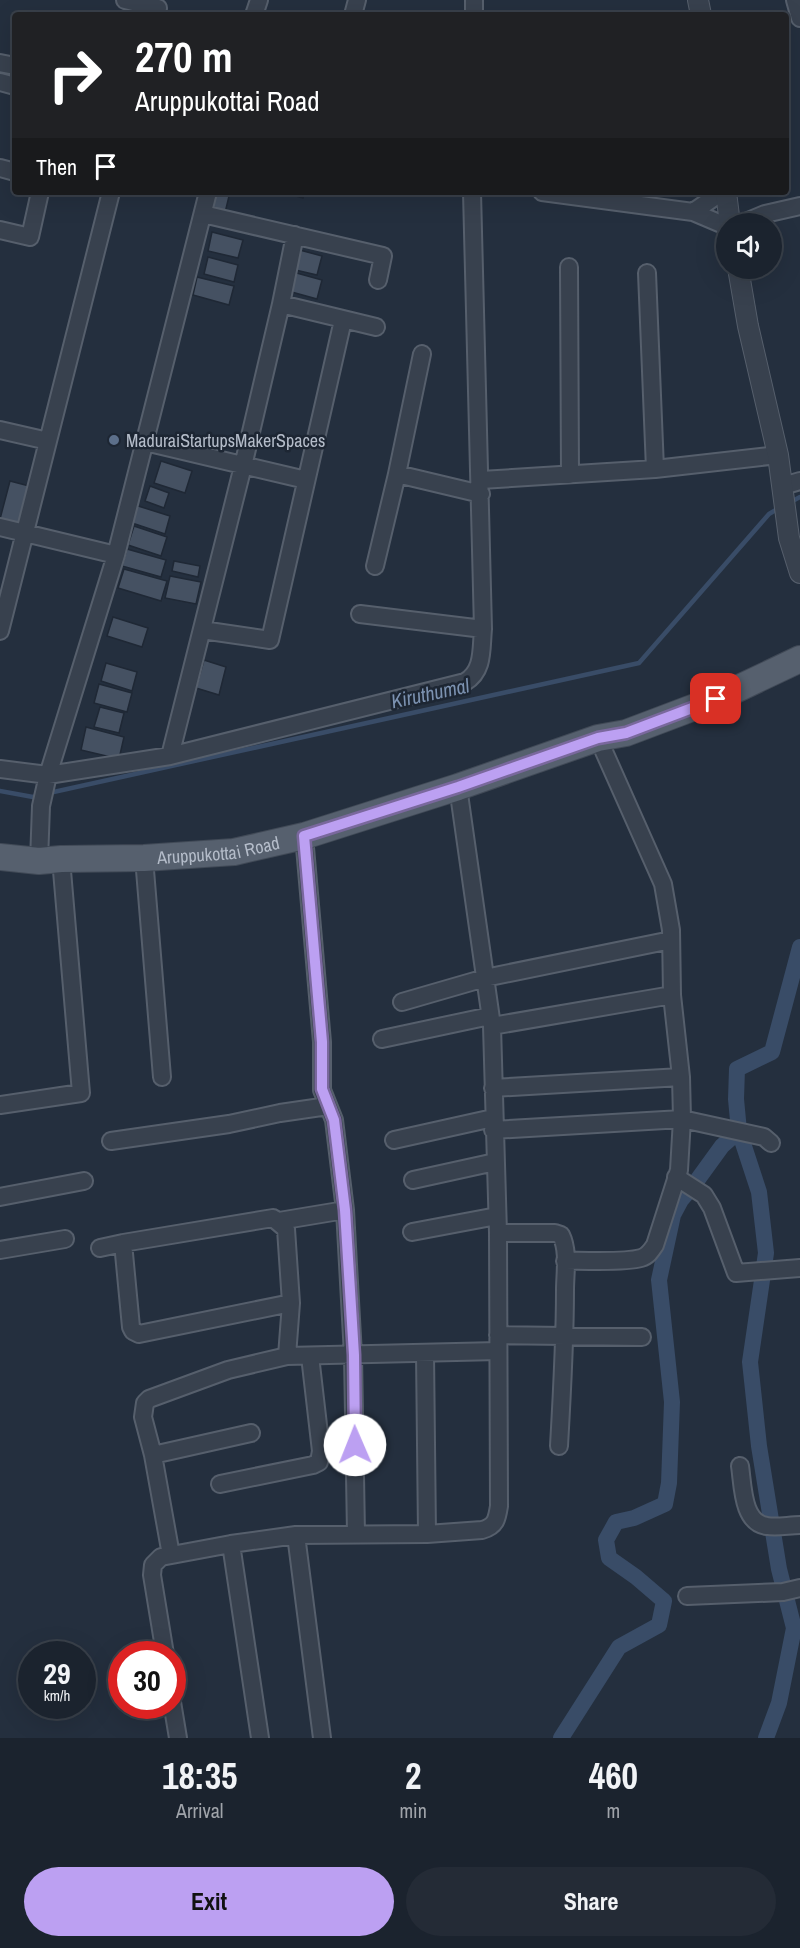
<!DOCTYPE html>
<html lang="en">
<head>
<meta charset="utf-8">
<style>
  body { margin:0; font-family:"Archivo Narrow",sans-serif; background:#242b36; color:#f1f3f6; height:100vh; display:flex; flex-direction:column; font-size:22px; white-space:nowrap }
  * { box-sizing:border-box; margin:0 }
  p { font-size:20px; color:#a0a4aa }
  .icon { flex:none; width:33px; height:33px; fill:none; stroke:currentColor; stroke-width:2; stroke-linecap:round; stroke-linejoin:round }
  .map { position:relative; height:1738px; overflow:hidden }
  .details { display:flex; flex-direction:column; background:#1b232e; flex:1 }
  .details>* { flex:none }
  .guide { position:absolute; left:12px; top:12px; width:777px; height:183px; border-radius:6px; box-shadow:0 6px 24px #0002,0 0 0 2px #39404a; background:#202124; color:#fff; overflow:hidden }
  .fabs { position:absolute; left:716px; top:213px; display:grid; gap:12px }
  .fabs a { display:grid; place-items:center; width:66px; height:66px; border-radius:50%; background:#1b232e; box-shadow:0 6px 24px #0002,0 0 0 2px #39404a; font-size:30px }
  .speed { position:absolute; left:18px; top:1641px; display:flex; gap:12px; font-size:30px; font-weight:700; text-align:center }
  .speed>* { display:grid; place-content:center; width:78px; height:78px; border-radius:50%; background:#1b232e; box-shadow:0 6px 24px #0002,0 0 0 2px #39404a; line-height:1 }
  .speed small { font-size:15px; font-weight:400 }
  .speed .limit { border:9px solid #d22; background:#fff; color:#111 }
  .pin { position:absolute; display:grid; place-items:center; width:51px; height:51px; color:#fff; margin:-26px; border-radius:12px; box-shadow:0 3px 9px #0006 }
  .me { position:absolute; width:66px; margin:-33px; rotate:359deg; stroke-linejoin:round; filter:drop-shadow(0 0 4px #0008) }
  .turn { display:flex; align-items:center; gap:21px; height:126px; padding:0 24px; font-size:27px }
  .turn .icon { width:78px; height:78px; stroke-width:2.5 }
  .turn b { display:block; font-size:42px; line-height:51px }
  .then { display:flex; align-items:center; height:57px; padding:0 24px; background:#0003; gap:12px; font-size:22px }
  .eta { display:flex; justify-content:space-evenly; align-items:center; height:102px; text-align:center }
  .eta b { font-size:36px; font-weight:700; line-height:42px }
  .cta { display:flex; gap:12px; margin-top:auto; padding:12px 24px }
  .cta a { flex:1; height:69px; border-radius:36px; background:#bca0f2; color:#111; font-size:24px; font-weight:700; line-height:69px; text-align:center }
  .cta a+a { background:#242b36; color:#f1f3f6 }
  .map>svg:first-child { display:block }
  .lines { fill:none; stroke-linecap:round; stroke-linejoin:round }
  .stream { stroke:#394c67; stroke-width:4.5 }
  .canal { stroke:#394c67; stroke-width:16 }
  .building { fill:#455162; stroke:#1f2835; stroke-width:1.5 }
  .minor-casing { stroke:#565f6c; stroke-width:20 }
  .tertiary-casing { stroke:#565f6c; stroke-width:22 }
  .primary-casing { stroke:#414a57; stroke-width:28 }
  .minor { stroke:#38414e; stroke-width:16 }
  .tertiary { stroke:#38414e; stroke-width:20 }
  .primary { stroke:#56606e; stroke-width:26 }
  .route-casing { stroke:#7a689d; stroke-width:15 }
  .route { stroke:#bca0f2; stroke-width:10 }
  .service-dot { fill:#5c6f8a; stroke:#1d2633; stroke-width:2 }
  .labels { text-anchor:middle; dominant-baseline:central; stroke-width:5; stroke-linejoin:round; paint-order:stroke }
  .poi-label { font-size:18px; fill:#b4bcc9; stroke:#1d2633; text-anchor:start }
  .street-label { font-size:18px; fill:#b4bcc9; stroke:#1d2633 }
  .water-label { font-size:20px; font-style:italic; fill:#7c92b1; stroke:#1d2633 }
</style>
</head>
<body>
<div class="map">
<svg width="800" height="1738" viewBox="0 0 800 1738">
  <rect width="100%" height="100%" fill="#242f3e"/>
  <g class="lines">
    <path class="stream" d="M789,503l11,-6
      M0,791l33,6 8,-2
      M49,793l590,-130 130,-149 10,-6"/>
    <path class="canal" d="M739,1131l20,61 7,61 -16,109 9,84 20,123 15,59 -15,75 -13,35
      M561,1738l58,-91 40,-22 5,-24 -28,-24 -27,-19 -3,-18 10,-18 18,-4 31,-14 4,-21 3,-81 -13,-122 14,-65 8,-15 12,-14 29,-40 17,-15 -3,-32 1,-30 35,-17 28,-105"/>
  </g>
  <path class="building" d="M214,192h16l-6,25 -16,-4z
    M283,192h22l-2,6z
    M212,232l31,8 -5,18 -30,-7z
    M296,249l26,7 -5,19 -26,-6z
    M208,257l30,8 -4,17 -30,-8z
    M293,272l29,8 -5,19 -29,-8z
    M197,277l37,9 -5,19 -36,-10z
    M161,461l31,10 -7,22 -31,-10z
    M10,481l23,6 -10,38 -23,-6z
    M150,486l19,7 -5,15 -19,-7z
    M135,505l35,11 -5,18 -36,-12z
    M134,526l33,11 -6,19 -33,-11z
    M127,549l39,11 -5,17 -39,-11z
    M174,561l26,5 -2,11 -26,-6z
    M124,569l43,12 -6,20 -43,-13z
    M170,576l31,6 -5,22 -31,-6z
    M113,617l35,11 -6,19 -35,-11z
    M204,660l22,7 -7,28 -23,-7z
    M106,663l31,9 -5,19 -31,-10z
    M99,684l33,9 -5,19 -33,-9z
    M100,707l24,6 -5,20 -25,-6z
    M86,727l38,10 -5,22 -38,-9z"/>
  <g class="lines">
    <defs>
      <path id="minor" d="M125,0l33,8
        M795,0l5,18
        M254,15l5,-15
        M353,15l4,-15
        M474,15v-15
        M0,63l15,3
        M0,82l15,4
        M0,168l15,4
        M542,192l151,20 33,14
        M693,212l29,-20
        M203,214l180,42 -5,24
        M741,224l24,-10 35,-8
        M0,230l30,7 10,-45
        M569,267l1,208
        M647,273l8,196
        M281,304l14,-69
        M422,354l-25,120 84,20
        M0,430l48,11
        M145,442l161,38
        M481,480l174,-11 123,-14
        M783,486l17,-5
        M0,527l116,28
        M375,566l22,-92
        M360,614l123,15
        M202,630l68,10 73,-320
        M0,631l111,-439
        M170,756l73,-290 38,-162 95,23
        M0,769l48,6 122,-19 295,-74c19,-11 16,-33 18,-53l-11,-437
        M304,836l18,206v48l12,30 11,90 8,145 3,179
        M144,858l18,219
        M39,861l2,-55 7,-31 68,-220 92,-363
        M402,1002l83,-24 186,-38
        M492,1026l180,-31
        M382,1039l108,-23
        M493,1088l188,-11
        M0,1105l81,-12 -20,-234
        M493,1130l189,-11 -1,-42 -9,-82 -1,-65 -8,-46 -65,-146
        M394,1140l99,-22
        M111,1141l118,-17 51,-11 48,-7
        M676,1177l28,18 8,13 24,65 64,-5
        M413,1180l82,-18
        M0,1197l84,-16
        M279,1221l66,-11
        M412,1232l85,-16
        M498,1233h57l6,2c8,16 4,38 4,55 0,52 -3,104 -6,156
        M100,1248l23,-5
        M0,1250l65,-11
        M565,1261c20,-1 59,2 76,-3 7,-2 10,-7 14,-13l24,-75 3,-51 82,18 7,6
        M291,1303l-5,-74 -13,-11 -150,25 8,84 2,4 6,3 152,-31 -4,53 211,-5
        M498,1335l144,2
        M425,1353l2,181
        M153,1455l98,-22
        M740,1466c3,19 2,57 27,60 10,2 22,-1 33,-1
        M220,1484l93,-19 6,-3 2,-11 -11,-95
        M296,1535l26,203
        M171,1555l-18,-100 -10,-38 2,-14 4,-4 79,-29 59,-14
        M687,1596l96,-4 17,-4
        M165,1654l-13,-79 1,-10 8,-8 70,-13
        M172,1702l6,36
        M260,1738l-29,-194 65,-9 131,-1 55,-4c14,-4 15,-11 17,-24l-1,-273 -6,-207 -34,-239"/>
      <path id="tertiary" d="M698,0l3,15
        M726,192l4,32
        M738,268l10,58 30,129 11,83 11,35"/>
      <g id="primary">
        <path id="s1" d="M0,857l39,4 22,-2 83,-1 90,-6 70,-16 154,-49 140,-49 28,-5 90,-34 84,-40"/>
      </g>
    </defs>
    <use href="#minor" class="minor-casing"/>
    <use href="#tertiary" class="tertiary-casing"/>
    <use href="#primary" class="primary-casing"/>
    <use href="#minor" class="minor"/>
    <use href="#tertiary" class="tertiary"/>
    <use href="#primary" class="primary"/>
  </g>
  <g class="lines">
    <defs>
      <path id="route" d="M355,1445l-1,-90 -9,-145 -11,-90 -12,-31v-47l-18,-206 154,-49 140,-49 28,-5 90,-34"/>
    </defs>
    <use href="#route" class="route-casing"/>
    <use href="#route" class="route"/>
  </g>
  <circle class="service-dot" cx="114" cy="440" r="6"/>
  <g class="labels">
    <g class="poi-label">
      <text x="126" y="440">MaduraiStartupsMakerSpaces</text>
    </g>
    <g class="street-label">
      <text stroke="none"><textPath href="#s1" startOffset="219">Aruppukottai Road</textPath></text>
    </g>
    <g class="water-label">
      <text transform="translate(430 693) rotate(-12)">Kiruthumal</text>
    </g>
  </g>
</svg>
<div class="fabs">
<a><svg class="icon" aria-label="sound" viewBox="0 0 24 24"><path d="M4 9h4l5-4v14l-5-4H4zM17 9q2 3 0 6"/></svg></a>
</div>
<div class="speed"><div>29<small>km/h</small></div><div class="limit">30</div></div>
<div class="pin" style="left:716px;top:699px;background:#d93025"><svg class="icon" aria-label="arrive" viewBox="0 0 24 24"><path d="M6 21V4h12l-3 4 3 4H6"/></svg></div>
<svg class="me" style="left:355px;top:1445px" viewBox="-20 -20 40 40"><circle r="19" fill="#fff"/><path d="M0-13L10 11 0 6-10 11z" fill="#bca0f2"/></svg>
<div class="guide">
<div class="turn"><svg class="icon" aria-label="right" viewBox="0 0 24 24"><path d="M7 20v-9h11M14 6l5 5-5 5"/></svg><div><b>270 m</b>Aruppukottai Road</div></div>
<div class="then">Then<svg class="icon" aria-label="arrive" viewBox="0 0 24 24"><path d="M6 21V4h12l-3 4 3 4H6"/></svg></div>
</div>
</div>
<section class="details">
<div class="eta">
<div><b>18:35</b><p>Arrival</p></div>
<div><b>2</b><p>min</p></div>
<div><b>460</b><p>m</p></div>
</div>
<div class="cta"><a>Exit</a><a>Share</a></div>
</section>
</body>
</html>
